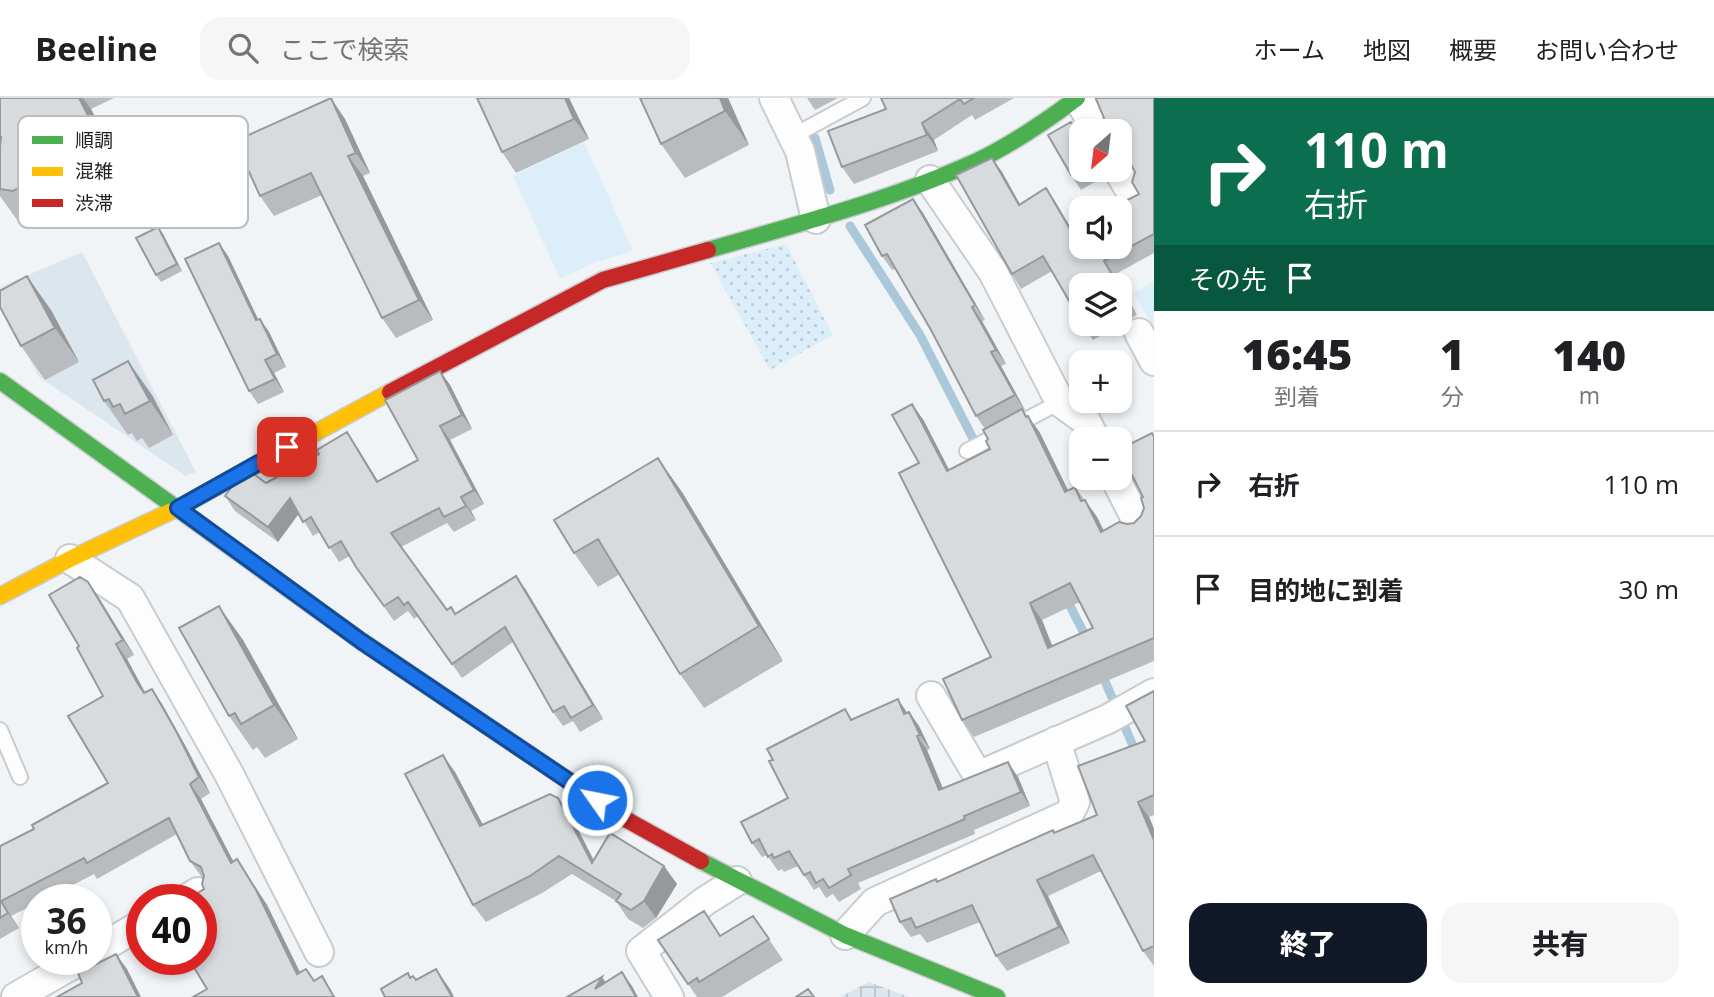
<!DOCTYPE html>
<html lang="ja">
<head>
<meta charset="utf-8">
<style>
  body { margin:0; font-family:"Open Sans","Noto Sans JP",sans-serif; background:#f6f6f6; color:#202124; height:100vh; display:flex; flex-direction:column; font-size:26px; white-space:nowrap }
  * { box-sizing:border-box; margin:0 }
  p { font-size:23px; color:#757577 }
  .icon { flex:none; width:38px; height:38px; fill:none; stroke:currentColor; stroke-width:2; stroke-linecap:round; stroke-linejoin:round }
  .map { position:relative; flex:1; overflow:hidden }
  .sheet { display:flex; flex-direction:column; background:#fff; width:560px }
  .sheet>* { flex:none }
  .banner { background:#0b6e4f; color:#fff; overflow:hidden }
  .needle { width:46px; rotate:208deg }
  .buttons { position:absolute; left:1069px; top:21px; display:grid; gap:14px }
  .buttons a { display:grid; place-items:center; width:63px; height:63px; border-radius:14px; background:#fff; box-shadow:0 4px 10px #0003; font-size:35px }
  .speed { position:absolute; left:21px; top:786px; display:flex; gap:14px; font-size:35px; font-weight:700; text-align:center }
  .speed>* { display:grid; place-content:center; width:91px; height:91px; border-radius:50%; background:#fff; box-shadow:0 4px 10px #0003; line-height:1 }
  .speed small { font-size:18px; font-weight:400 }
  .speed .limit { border:10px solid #d22; background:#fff; color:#111 }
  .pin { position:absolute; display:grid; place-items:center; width:60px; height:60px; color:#fff; margin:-30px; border-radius:14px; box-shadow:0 4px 10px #0006 }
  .me { position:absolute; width:77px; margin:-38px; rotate:303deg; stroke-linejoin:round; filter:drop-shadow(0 0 5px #0008) }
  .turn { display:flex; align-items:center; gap:24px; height:147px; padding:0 35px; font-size:32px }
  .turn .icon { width:91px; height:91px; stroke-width:2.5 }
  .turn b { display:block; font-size:49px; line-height:60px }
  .then { display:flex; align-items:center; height:66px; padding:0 35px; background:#0003; gap:14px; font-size:26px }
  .eta { display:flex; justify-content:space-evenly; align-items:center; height:119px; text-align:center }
  .eta b { font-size:42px; font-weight:800; line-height:49px }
  .button { display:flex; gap:14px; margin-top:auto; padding:14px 35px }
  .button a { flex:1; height:80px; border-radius:21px; background:#111827; color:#fff; font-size:28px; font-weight:800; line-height:80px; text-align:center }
  .button a+a { background:#f6f6f6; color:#202124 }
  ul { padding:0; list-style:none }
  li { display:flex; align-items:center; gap:21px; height:105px; padding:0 35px; border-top:2px solid #e0e0e0 }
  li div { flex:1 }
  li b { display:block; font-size:26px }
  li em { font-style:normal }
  header { display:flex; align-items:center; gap:42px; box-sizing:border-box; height:98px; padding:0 35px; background:#fff; border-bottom:2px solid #e0e0e0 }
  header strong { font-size:33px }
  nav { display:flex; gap:38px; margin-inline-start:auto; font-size:24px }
  .search { width:490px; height:63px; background:#f6f6f6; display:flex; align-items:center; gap:18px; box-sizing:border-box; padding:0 24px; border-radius:21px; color:#757577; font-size:26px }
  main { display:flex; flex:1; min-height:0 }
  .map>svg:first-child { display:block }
  .built { fill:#dce6ed }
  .industrial { fill:url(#industrial-grid) }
  .grass { fill:url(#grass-dots) }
  .park { fill:#dceefa }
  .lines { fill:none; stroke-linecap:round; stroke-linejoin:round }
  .stream { stroke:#abc8da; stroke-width:9 }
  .lane-casing { stroke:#c9ccce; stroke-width:18 }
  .street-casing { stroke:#c9ccce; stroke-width:32 }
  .fast-casing { stroke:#c9ccce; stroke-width:19 }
  .slow-casing { stroke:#c9ccce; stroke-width:19 }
  .jam-casing { stroke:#c9ccce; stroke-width:19 }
  .lane { stroke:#fdfdfe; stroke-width:14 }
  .street { stroke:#fdfdfe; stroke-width:28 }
  .fast { stroke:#4caf50; stroke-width:16 }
  .slow { stroke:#ffc107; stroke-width:16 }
  .jam { stroke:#c62828; stroke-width:16 }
  .wall { fill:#b9bcbe; fill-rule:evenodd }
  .shaded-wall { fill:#96999b }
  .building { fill:#d7dbdd; stroke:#96999b; stroke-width:2; fill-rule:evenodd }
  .route-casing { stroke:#114b97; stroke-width:18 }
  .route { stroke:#1a73e8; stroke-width:12 }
  .key { fill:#fff; stroke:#bcbdbe; stroke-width:2 }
  .key-label { font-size:19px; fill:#202325 }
</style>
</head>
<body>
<header>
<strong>Beeline</strong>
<div class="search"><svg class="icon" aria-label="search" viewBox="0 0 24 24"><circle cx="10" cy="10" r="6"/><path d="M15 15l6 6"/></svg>ここで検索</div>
<nav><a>ホーム</a><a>地図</a><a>概要</a><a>お問い合わせ</a></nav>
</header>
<main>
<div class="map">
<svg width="1154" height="899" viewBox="0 0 1154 899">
  <defs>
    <pattern id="industrial-grid" width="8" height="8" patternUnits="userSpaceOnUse" patternTransform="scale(1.75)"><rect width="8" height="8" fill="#dce6ed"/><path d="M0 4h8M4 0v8" fill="none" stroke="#bcc5cb"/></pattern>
    <pattern id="grass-dots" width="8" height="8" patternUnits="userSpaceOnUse" patternTransform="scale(1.75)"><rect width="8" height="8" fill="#dceefa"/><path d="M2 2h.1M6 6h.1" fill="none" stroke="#bcccd6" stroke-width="1.8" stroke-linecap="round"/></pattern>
  </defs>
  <rect width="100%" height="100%" fill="#f0f4f7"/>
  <path class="built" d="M82,154l114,220 -10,4 -147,-99 -39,-73v-17z"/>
  <path class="industrial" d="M869,884l40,15h-69z"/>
  <path class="grass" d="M786,146l47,91 -63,35 -60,-107z"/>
  <path class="park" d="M584,44l49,109 -40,12 -33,16 -47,-103z
    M1154,183v48l-20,-36z"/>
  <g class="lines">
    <path class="stream" d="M815,40l15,52
      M850,128l70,109 66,129
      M1065,498l24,47
      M1101,574l36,83"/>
    <defs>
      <path id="lane" d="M793,38l70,-38
        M967,353l93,-49
        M0,632l20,47"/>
      <path id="street" d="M774,0l26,53 16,68
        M1078,0l19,33
        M1118,72l10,17
        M930,82l63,92 67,130 26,19 9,18
        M1139,235l15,28
        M1115,380l24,47
        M70,461l60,39 99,176 90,178
        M931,598l47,80 130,-57 46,-26
        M185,802l13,-8
        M845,837l30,-33 194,-88 6,-12 -19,-61
        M96,853l46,-27
        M16,899l66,-38
        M669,899l-28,-46 64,-50 32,-20"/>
      <path id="fast" d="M708,152c90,-26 183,-50 269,-89 36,-17 69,-40 100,-63
        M0,283l361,260 89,60
        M701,763l144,74 152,62"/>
      <path id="slow" d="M0,498l70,-37 108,-51 212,-116"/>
      <path id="jam" d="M390,294l213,-112 105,-30
        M450,603l177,119 74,41"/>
    </defs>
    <use href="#lane" class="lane-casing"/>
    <use href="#street" class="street-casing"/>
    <use href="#fast" class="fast-casing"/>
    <use href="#slow" class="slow-casing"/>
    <use href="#jam" class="jam-casing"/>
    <use href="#lane" class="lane"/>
    <use href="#street" class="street"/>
    <use href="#fast" class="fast"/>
    <use href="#slow" class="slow"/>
    <use href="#jam" class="jam"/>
  </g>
  <path class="wall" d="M0,0h114l-23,11 43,83 -4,3 5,9 -39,20 -15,-21 -43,23 -18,-2 -20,-28z
    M477,0h92l20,41 -73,34 -14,-21z
    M728,0l21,47 -64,33 -24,-34z
    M807,0h31l-23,12z
    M881,0h133l-39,22 -3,-5 -38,25 4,11 -84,33 -12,-17 44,-58z
    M1154,0v155l-40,22 -62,-4 -31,18 -9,-15 -20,-116 10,14 18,32 26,-16 10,15 16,27 67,-36 -4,-22 -8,-16 -7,-2v-23z
    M345,21l25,54 -7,3 70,144 -37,18 -14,-20 -60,-123 -48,21 -14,-20z
    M1079,34l3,38h20l1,7 -22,13 -10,-15z
    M913,101l10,14 62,107 -3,1 24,43 -5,2 24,44 -2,1 4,6 1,-1 12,17 28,57 7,-3 22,30 6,13 31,-7 7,-7 3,-8 -1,-11 9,-64 2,3v225l-180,76 -12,-17 29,-63 -72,-194 -7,-59 12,17 25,49 41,-21 -5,-20 -9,-13 -45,-86 -36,-61 -3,1 -10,-14zM1080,504l13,26 -41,18 -10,-26z
    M163,136l19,37 -21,11 -5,-7z
    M219,145l9,13 30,63h2l9,13 17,35 -12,6 10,19 -26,12 -9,-13z
    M1120,187l17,30 -44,25 -11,-16h38z
    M51,212l28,52 -34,18 -24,-34z
    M440,273l10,14 22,44 -22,11 34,64 -13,7 5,9 -22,12 -7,-9 -46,24 46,63 8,4 61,-38 10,14 77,129 -23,13 -7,-11 -10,5 -10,-14 -40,-70 -51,36 -44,-62 -4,3 -6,-8 -14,10 -38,-54 -6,-11 -11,6 -19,-30 -7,4 -14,-23 -21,29 -43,-31 -10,-15 41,-13 91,-36 21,34 40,-21z
    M93,282l59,15 21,40 -24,13 -7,-10 -5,3 -5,-8 -4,2 -24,-34z
    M682,394l101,169 -79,47 -24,-34 -60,-100 -22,13 -24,-34 -20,-33z
    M88,484l11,16 35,57 -7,4 18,33 17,12 24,43 24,46 -9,6 32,63 4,-3 30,46 33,67 6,-3 8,11 22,17 -129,-8 -4,-111 -2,-2 -11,-15 -13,-27 -80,45 -3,-5 -50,26h-7v3l-26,13 8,12 -19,11v-93l34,-17 74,-46 -5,-87 -24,-50z
    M243,542l55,99 -33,19 -8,-11 -4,3 -24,-34z
    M1154,593v124l-5,2 5,12v137l-11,-15 -42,-80 -53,25 22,47 -63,28 -11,-15 -16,-34 -53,21 -7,-9 -9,3 -11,-15 38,-40 159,-67 48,-74z
    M845,611l7,10 57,-7 10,14 11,23 -3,1 16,38 75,-11 12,29 -56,24 1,4 -117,49 3,6 -22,13 -6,-8 -7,4 -7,-11 -5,3 -16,-24 -14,6 -2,-3 -4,2 -11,-16 -5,2 -10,-14 36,-45 -15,-38z
    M455,674l28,53 75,-27 13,18 23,44 70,6 13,18 -21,34 -13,10 -15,-9 -12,-18 -44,-27 -30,19 -56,29 -13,-17z
    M753,818l30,44 -61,37h-25l-39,-57 63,-4z"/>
  <path class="shaded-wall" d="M79,0h4l8,11 43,83 -25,-36z
    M331,0l14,21 25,54 -14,-20z
    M565,0h4l20,41 -15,-20z
    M720,0h8l21,47 -24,-34z
    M922,25l12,17 4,11 -11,-16z
    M348,58l15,20 70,144 -14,-20z
    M992,60l10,14 26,47 -9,-14z
    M105,61l25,36 5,9 -25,-35z
    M1046,90l10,15 25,42 -10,-14z
    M913,101l10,14 62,107 -10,-15z
    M158,129l5,7 19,37 -5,-7z
    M219,145l9,13 37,78 -9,-14z
    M1104,163l10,14 6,10h-2z
    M27,178l24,34 28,52 -24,-34z
    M1120,187l17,30 -17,-26z
    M972,209l10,14 24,43 -10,-14z
    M260,221l9,13 17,35 -9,-13z
    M991,254l10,14 24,44 -10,-15z
    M265,262l9,13 10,19 -9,-13z
    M128,263l24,34 21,40 -23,-34z
    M440,273l10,14 22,44 -10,-14z
    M912,306l12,17 35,68 -12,-18z
    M1022,311l11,16 -5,-9 12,17 37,76 -12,-17z
    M440,328l10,14 34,64 -10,-14z
    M347,334l10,15 30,49 -10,-14z
    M658,360l24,34 101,169 -24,-35z
    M461,399l10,14 5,9 -10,-14z
    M290,400l10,14 -22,30 -10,-15z
    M1085,402l12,17 16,32 -12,-17z
    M516,478l10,14 77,129 -10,-14z
    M88,484l11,16 35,57 -11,-15z
    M1030,505l12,17 18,45 -12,-17z
    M219,508l24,34 55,99 -24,-34z
    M116,546l11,15 22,41 -11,-16z
    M152,591l10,15 24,43 24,46 -11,-16z
    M898,601l10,15h-4z
    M909,614l10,14 11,23 -10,-14z
    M917,638l10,14 22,54 -10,-14z
    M443,657l12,17 38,72 -13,-18z
    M1008,664l10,15 12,29 -9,-14z
    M190,686l11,15 41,79 -11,-15z
    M558,700l13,18 33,65 -12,-18z
    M1138,704l11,15 5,12v11z
    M237,761l30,46 41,84 -11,-15z
    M664,768l13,18 -21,34 -12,-17z
    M1037,782l11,16 22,47 -11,-16z
    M1,803l18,27 -11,-15z
    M116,856l11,15 14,28h-3z
    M436,871l14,20 4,8h-2z
    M622,874l10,14 6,11h-2z
    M602,879l10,14 -17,-2z"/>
  <path class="building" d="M0,0h79l30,58 -4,3 5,10 -39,20 -12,-23 -46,25 -13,-2v-42l1,-10h-1z
    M331,0l25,55 -8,3 71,144 -37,18 -71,-145 -51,23 -25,-55z
    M477,0h88l9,21 -72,33z
    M640,0h80l5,13 -64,33z
    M881,0h93l-10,6 -4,-5 -38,24 5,12 -85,32 -14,-36 58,-22z
    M1098,0h56v136l-50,27 14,24h-36v38l-39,-67 -31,18 -56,-99 36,-17 27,47 27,-17 25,43 11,-6v22h38v-39h-8l27,-14 -7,-12 3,-10 -13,-25 -2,-2v-14h-25l7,-6 2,-7 -8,-19z
    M1071,24l8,10h3v38l-11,5 -23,-40z
    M913,101l62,106 -3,2 24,43 -5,2 24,43 -39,21 -45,-86 -44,-76 -5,2 -17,-31z
    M158,129l19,37 -21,11 -20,-37z
    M219,145l37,77 4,-1 17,35 -12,6 10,19 -26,12 -64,-132z
    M27,178l28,52 -34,18 -21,-39v-16z
    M1120,191l7,12 -7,4z
    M128,263l22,40 -25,13 -5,-10 -7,3 -4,-8 -5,2 -11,-21z
    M440,273l22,44 -22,11 34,64 -13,7 5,9 -22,11 -5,-9 -48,25 56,77 4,-3 4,7 61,-38 77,129 -22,13 -7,-12 -11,6 -48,-85 -53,37 -44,-62 -4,3 -6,-8 -14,9 -28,-39 -15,-26 -12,7 -18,-31 -8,5 -13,-24 -22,29 -43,-31 11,-15 15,-9 15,11 53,-29 -2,-4 30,-18 30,50 41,-22 -33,-60z
    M912,306l35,67 43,-22 -4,-8 2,-2 -5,-9 39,-21 4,8 2,-1 37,76 10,-5 6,14 4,-1 16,32 18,-10 8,2 7,-1 7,-7 3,-8 -3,-10 2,-1 -23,-46v-2l32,-16 2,4v201l-192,82 -19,-41 48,-22 -92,-184 20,-10 -27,-48zM1070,485l23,45 -45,20 -18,-45z
    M658,360l101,168 -79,48 -82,-135 -24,14 -20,-33z
    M80,479l8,5 35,58 -7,4 22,40 6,9 8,-4 24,42 23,46 -9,7 41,79 6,-4 19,31 41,84 9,-5 8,12 8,-5 12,21h-141l14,-8 -18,-30h12v-59h-15l18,-11 -2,-5 2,-8 -3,-9 -11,-6 -21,-43 -82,45 -3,-5 -83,43 7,12 -8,5v-72l34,-17 -2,-4 76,-42 -40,-67 35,-20 -26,-48 2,-2 -30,-51z
    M219,508l55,99 -33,19 -6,-11 -6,3 -50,-88z
    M1154,593v104l-16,7 16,38v106l-11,5 -50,-96 -56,25 22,47 -63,29 -24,-51 -56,23 -5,-10 -11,4 -10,-23 46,-20 1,3 116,-52 1,3 43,-18 -19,-49 67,-25 -19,-35z
    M898,601l6,15 5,-2 11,23 -3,1 22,54 69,-28 13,30 -57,24 1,3 -117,50 3,6 -22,13 -6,-9 -7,4 -6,-11 -6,3 -15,-24 -15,7 -2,-4 -4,3 -9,-18 -7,4 -11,-21 47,-24 -19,-37 4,-1 -6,-11 78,-40 6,11z
    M443,657l37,71 70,-32 8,4 34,65 18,-30 54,33 -20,35 -13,9 -15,-9 5,-7 -62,-38 -29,20 -57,29 -68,-131z
    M704,813l16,25 33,-20 16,23 -70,43 -2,-4 -9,6 -30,-44z
    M116,856l22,43h-81l25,-14 -4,-10z
    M436,871l16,28h-67l-4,-8 27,-16 2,5 3,-2 3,4z
    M622,874l14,25h-69l35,-20 -7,12z
    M808,891l6,8h-18z"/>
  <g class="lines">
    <defs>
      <path id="route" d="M287,349l-109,61 183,133 236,159"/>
    </defs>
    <use href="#route" class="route-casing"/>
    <use href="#route" class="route"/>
  </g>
  <rect x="18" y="18" width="230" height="112" rx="10" class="key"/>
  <rect x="32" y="38" width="31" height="8" fill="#4caf50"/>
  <rect x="32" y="69" width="31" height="9" fill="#ffc107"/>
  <rect x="32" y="101" width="31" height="8" fill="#c62828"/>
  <g class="key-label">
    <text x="75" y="49">順調</text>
    <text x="75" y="80">混雑</text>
    <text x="75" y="112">渋滞</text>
  </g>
</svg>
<div class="buttons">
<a><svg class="needle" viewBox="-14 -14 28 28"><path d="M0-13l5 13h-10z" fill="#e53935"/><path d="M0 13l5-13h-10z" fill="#757577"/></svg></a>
<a><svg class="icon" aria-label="sound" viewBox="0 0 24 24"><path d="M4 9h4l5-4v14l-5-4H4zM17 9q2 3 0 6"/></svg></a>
<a><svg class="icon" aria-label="layers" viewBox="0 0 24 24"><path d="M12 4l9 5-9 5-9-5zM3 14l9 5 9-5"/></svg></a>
<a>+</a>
<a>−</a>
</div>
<div class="speed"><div>36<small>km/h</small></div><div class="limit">40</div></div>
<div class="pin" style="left:287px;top:349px;background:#d93025"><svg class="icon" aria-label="arrive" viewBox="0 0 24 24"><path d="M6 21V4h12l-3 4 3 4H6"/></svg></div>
<svg class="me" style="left:597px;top:702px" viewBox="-20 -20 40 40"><circle r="17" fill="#1a73e8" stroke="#fff" stroke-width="3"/><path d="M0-11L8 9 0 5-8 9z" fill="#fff"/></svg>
</div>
<section class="sheet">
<div class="banner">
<div class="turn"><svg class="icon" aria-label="right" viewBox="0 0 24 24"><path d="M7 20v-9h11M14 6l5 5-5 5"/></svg><div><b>110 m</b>右折</div></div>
<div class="then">その先<svg class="icon" aria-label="arrive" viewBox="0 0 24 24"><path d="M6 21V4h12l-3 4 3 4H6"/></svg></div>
</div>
<div class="eta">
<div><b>16:45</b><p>到着</p></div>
<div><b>1</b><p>分</p></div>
<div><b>140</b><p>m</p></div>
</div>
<ul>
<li><svg class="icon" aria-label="right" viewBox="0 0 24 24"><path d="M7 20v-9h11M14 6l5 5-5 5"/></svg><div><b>右折</b></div><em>110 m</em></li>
<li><svg class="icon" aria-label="arrive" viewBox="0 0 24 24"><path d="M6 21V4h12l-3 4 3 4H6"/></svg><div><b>目的地に到着</b></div><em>30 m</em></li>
</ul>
<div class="button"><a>終了</a><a>共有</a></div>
</section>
</main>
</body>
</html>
